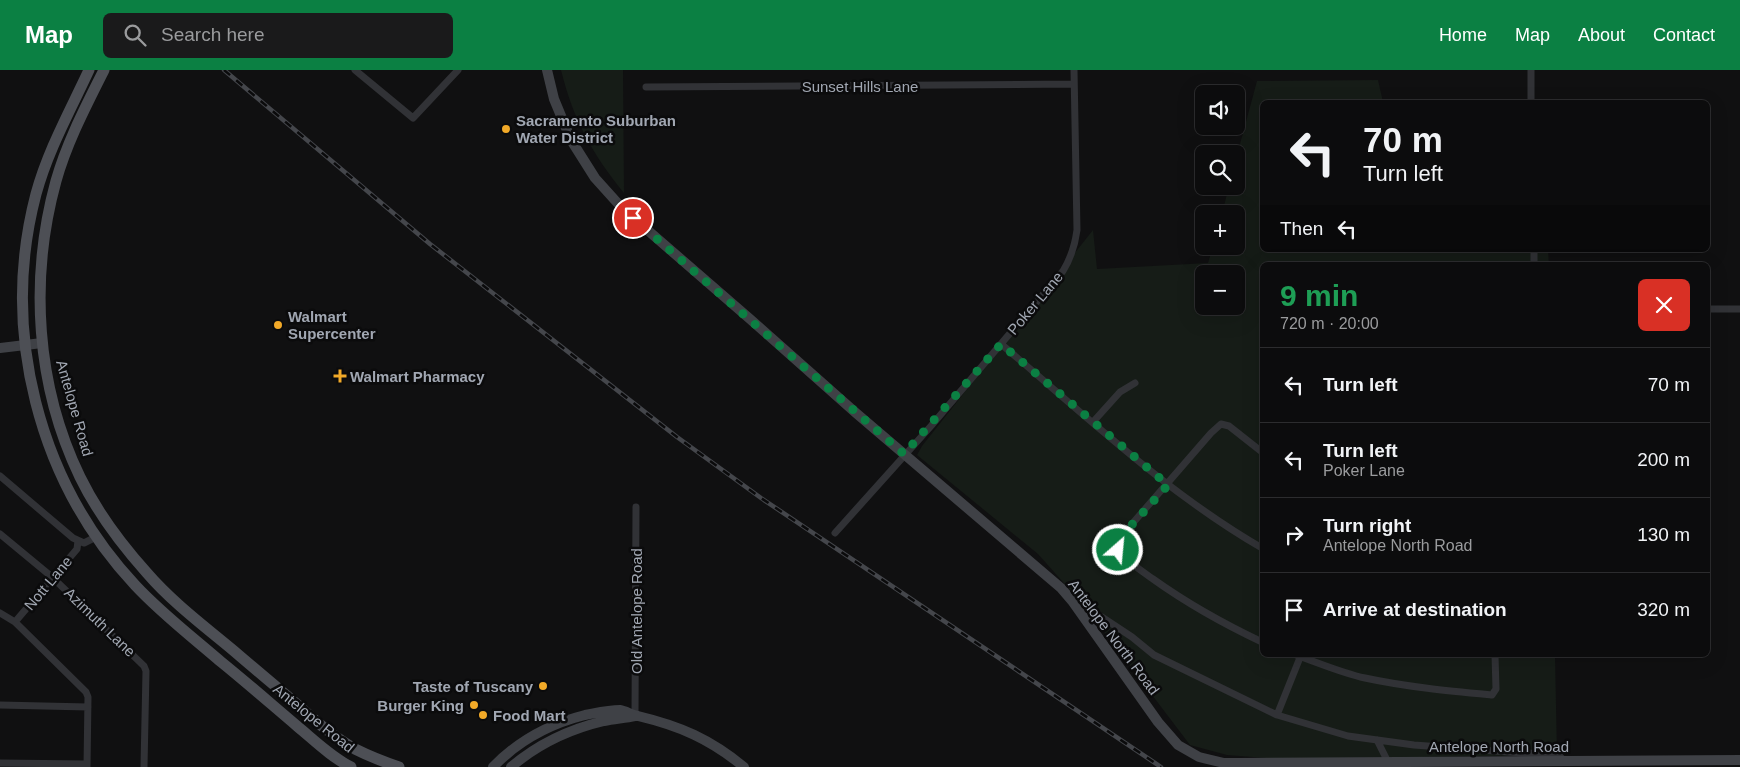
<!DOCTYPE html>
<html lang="en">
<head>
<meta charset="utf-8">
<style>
  body { margin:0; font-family:Arial,sans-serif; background:#1a1a1b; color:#f1f3f6; height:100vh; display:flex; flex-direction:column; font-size:19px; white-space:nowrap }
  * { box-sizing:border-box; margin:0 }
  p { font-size:16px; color:#9a9b9d }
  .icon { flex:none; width:28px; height:28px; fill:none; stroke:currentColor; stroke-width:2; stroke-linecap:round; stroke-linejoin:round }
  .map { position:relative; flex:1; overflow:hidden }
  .side { position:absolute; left:1260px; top:192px; width:450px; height:395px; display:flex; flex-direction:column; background:#0c0c0d; border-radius:8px; box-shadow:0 5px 20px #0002,0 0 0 1px #2c2c2e }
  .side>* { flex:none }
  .guide { position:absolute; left:1260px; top:30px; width:450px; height:152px; border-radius:8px; box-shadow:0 5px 20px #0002,0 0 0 1px #2c2c2e; background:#0c0c0d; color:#f1f3f6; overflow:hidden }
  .tools { position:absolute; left:1195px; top:15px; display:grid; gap:10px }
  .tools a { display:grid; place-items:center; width:50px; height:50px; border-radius:8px; background:#0c0c0d; box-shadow:0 5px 20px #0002,0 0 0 1px #2c2c2e; font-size:25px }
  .pin { position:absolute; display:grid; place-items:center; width:42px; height:42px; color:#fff; margin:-21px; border:2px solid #fff; border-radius:50%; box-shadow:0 1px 5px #0007 }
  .me { position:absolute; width:55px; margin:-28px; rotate:27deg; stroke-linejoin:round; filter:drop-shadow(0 0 4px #0008) }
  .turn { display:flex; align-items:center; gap:18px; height:105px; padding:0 20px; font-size:22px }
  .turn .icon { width:65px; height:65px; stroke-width:2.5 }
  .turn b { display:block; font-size:35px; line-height:42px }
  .then { display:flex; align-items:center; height:48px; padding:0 20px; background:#0003; gap:10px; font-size:19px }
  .round { display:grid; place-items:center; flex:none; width:52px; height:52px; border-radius:8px; background:#1a1a1b }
  .headline { display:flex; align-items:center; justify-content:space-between; height:85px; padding:0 20px }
  h1 { font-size:30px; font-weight:800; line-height:38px; color:#1e9e55 }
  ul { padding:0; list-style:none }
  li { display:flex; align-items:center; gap:15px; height:75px; padding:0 20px; border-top:1px solid #2c2c2e }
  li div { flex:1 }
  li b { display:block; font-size:19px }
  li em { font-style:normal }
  header { display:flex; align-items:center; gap:30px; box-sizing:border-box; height:70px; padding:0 25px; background:#0b8043; color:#fff }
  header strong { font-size:24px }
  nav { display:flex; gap:28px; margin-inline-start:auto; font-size:18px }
  .search { width:350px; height:45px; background:#1a1a1b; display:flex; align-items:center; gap:12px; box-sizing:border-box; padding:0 18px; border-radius:8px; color:#9a9b9d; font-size:19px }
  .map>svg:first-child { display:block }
  .green { fill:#161c17; fill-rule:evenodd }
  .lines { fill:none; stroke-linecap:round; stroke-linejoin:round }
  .minor { stroke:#313236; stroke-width:7 }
  .secondary { stroke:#3f4146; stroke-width:10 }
  .primary { stroke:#4d4f55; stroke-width:11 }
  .rail-casing { stroke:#44464b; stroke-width:4.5 }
  .rail { stroke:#0b0b0c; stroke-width:2.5; stroke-dasharray:8; stroke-linecap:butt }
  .route { stroke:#0b8043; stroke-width:9; stroke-dasharray:0 16.2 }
  .poi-dot { fill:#f1a928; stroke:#0b0b0c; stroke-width:2 }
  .labels { text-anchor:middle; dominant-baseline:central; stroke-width:5; stroke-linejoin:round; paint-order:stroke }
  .street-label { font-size:15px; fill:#a1a7b2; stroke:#0b0b0c }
  .poi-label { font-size:15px; font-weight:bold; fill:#a1a7b2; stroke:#0b0b0c; text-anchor:start }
</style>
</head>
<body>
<header>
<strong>Map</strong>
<div class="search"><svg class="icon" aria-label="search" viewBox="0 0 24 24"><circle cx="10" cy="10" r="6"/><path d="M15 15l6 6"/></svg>Search here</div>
<nav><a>Home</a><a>Map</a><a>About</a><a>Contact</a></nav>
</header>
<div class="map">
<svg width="1740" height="697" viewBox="0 0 1740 697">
  <rect width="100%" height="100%" fill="#101011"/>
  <path class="green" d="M561,0h62l1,123c-32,-39 -51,-74 -63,-123z
    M1378,10l5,22h-121v148h152l1,2 19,-2h114l1,15h-287v390h293l2,100 -278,4 -52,-4 -37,-10 -104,-137 -48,-54 -121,-99 5,-9 171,-216 4,39 111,-6 5,-17h23v-32h-14l7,-28h7v-27l21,-78zM1204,204h32v32h-32z"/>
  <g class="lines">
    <path class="minor" d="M355,0l58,48 45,-48
      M1531,0v32
      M646,17l428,-3
      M1534,180v15
      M1708,239h32
      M1001,274c83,70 167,150 261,204
      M1093,352l27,-30 15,-9
      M1262,382l-33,-26 -8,-2 -10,9 -92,106 -1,11c10,12 22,20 35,29 35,25 71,45 109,63
      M0,406l73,62 11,5 12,-6
      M835,463l96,-107 132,-155c8,-13 12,-26 14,-41l-3,-160
      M0,464l52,43 92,89 2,5 -2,96
      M1073,528l59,39 22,18 123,60 71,21 66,9 108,8 36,1 6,7
      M0,543l15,9 71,70 2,5 -1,70
      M15,552l62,-73 1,-8
      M1296,585c23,8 46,18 69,23 42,9 85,13 127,17l4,-6 -1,-34
      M0,635l88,2
      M1277,645l24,-60
      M635,646l1,-209
      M1377,670l11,22
      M0,693l87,1"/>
    <path class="secondary" d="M547,0l7,29 17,41 24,38 27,30 128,111 106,94 205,175 12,14 85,120 20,23 21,12 25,6h14l502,-3
      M0,278l42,-5
      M493,697c26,-27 56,-43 92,-52 11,-2 23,-5 35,-5 6,1 12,5 18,6 42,10 72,23 106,51
      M511,697c27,-23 59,-38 93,-46 10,-2 21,-3 31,-5"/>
    <path class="primary" d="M89,0c-19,41 -41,80 -53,124 -36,137 2,287 99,391 26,28 56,51 85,76 26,21 51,43 77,65 17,14 34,31 54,41
      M104,0c-18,36 -37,72 -48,111 -27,98 -20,205 24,296 17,35 41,67 67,96 25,29 57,53 87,78 22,19 44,37 66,56 17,15 35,31 55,42 14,7 29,13 44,18"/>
    <defs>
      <path id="rail" d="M224,0l206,174 247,193 84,61 400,269"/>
    </defs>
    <use href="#rail" class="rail-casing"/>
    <use href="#rail" class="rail"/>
  </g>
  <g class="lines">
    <path class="route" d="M633,148l271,236 97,-110 167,141 -49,54 -1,11"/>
  </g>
  <g class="poi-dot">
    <circle cx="506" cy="59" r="5"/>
    <circle cx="278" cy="255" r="5"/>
    <path d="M337.5 298.5h5v5h5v5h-5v5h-5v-5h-5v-5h5z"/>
    <circle cx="543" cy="616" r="5"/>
    <circle cx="474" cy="635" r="5"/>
    <circle cx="483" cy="645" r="5"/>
  </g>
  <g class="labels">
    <g class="street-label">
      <text x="860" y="16">Sunset Hills Lane</text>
      <text transform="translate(1035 233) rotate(-50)">Poker Lane</text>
      <text transform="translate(75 338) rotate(74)">Antelope Road</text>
      <text transform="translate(48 513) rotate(-50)">Nott Lane</text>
      <text transform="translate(636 541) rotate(-90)">Old Antelope Road</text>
      <text transform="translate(100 552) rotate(44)">Azimuth Lane</text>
      <text transform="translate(1114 567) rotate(53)">Antelope North Road</text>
      <text transform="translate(314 648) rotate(39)">Antelope Road</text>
      <text x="1499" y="676">Antelope North Road</text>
    </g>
    <g class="poi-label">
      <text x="516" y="50">Sacramento Suburban<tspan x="516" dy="17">Water District</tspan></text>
      <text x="288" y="246">Walmart<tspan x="288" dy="17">Supercenter</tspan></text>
      <text x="350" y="306">Walmart Pharmacy</text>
      <text x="533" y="616" text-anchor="end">Taste of Tuscany</text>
      <text x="464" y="635" text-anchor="end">Burger King</text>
      <text x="493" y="645">Food Mart</text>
    </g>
  </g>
</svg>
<div class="tools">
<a><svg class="icon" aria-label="sound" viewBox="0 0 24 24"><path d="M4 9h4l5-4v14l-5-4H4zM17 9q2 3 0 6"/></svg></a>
<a><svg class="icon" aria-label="search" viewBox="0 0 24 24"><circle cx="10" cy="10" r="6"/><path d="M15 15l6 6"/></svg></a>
<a>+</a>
<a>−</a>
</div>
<div class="pin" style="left:633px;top:148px;background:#d93025"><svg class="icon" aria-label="arrive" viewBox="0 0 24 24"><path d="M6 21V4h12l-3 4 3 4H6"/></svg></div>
<svg class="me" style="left:1118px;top:480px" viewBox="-20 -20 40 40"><circle r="17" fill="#0b8043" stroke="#fff" stroke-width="3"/><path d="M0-11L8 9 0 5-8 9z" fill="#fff"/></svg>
<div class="guide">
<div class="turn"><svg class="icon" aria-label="left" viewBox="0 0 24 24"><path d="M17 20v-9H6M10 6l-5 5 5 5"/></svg><div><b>70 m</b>Turn left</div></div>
<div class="then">Then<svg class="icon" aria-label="left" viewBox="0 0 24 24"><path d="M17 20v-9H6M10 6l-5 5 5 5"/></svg></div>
</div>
<section class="side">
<div class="headline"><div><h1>9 min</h1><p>720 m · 20:00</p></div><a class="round" style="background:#d93025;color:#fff"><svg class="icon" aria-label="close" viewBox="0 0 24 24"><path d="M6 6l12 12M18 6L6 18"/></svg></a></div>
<ul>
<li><svg class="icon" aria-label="left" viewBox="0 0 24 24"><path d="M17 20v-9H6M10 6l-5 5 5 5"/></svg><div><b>Turn left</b></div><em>70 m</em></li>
<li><svg class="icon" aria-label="left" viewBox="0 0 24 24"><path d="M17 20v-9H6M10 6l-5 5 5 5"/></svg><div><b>Turn left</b><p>Poker Lane</p></div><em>200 m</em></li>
<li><svg class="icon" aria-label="right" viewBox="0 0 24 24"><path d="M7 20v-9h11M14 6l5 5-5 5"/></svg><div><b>Turn right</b><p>Antelope North Road</p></div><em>130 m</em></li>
<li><svg class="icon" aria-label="arrive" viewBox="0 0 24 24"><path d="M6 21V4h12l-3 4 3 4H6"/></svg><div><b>Arrive at destination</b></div><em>320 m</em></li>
</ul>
</section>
</div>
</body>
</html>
